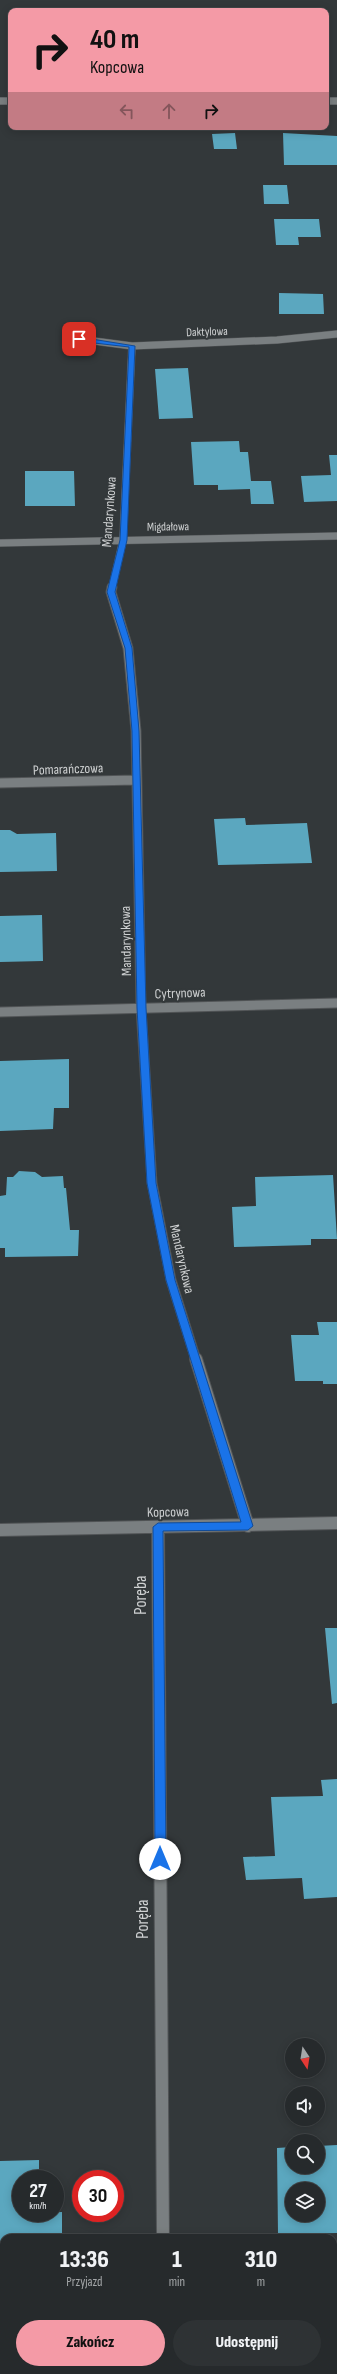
<!DOCTYPE html>
<html lang="pl">
<head>
<meta charset="utf-8">
<style>
  body { margin:0; font-family:"Sofia Sans Condensed",sans-serif; background:#2e3234; color:#f1f3f6; height:100vh; display:flex; flex-direction:column; font-size:15px; white-space:nowrap }
  * { box-sizing:border-box; margin:0 }
  p { font-size:13px; color:#a4a7a9 }
  .icon { flex:none; width:22px; height:22px; fill:none; stroke:currentColor; stroke-width:2; stroke-linecap:round; stroke-linejoin:round }
  .map { position:relative; flex:1; overflow:hidden }
  .drawer { position:absolute; left:0px; top:2234px; width:337px; height:140px; display:flex; flex-direction:column; background:#262a2c; border-radius:12px 12px 0 0; box-shadow:0 2px 10px #0003,0 0 0 1px #424648 }
  .drawer>* { flex:none }
  .top-card { position:absolute; left:8px; top:8px; width:321px; height:122px; border-radius:8px; box-shadow:0 2px 10px #0003,0 0 0 1px #424648; background:#f49aa6; color:#111; overflow:hidden }
  .needle { width:26px; rotate:168deg }
  .controls { position:absolute; left:285px; top:2038px; display:grid; gap:8px }
  .controls a { display:grid; place-items:center; width:40px; height:40px; border-radius:50%; background:#262a2c; box-shadow:0 2px 10px #0003,0 0 0 1px #424648; font-size:20px }
  .speed { position:absolute; left:12px; top:2170px; display:flex; gap:8px; font-size:20px; font-weight:700; text-align:center }
  .speed>* { display:grid; place-content:center; width:52px; height:52px; border-radius:50%; background:#262a2c; box-shadow:0 2px 10px #0003,0 0 0 1px #424648; line-height:1 }
  .speed small { font-size:10px; font-weight:400 }
  .speed .limit { border:6px solid #d22; background:#fff; color:#111 }
  .pin { position:absolute; display:grid; place-items:center; width:34px; height:34px; color:#fff; margin:-17px; border-radius:8px; box-shadow:0 2px 6px #0006 }
  .me { position:absolute; width:44px; margin:-22px; rotate:0deg; stroke-linejoin:round; filter:drop-shadow(0 0 3px #0008) }
  .turn { display:flex; align-items:center; gap:14px; height:84px; padding:0 16px; font-size:18px }
  .turn .icon { width:52px; height:52px; stroke-width:2.5 }
  .turn b { display:block; font-size:28px; line-height:34px }
  .lanes { display:flex; align-items:center; height:38px; padding:0 16px; background:#0003; justify-content:center; gap:20px; direction:ltr }
  .lanes .off { opacity:.35 }
  .eta { display:flex; justify-content:space-evenly; align-items:center; height:68px; text-align:center }
  .eta b { font-size:24px; font-weight:800; line-height:28px }
  .button { display:flex; gap:8px; margin-top:auto; padding:8px 16px }
  .button a { flex:1; height:46px; border-radius:24px; background:#f49aa6; color:#111; font-size:16px; font-weight:800; line-height:46px; text-align:center }
  .button a+a { background:#2e3234; color:#f1f3f6 }
  .map>svg:first-child { display:block }
  .building { fill:#5ba7bf; fill-rule:evenodd }
  .lines { fill:none; stroke-linecap:round; stroke-linejoin:round }
  .service-casing { stroke:#515456; stroke-width:8 }
  .minor-far2-casing { stroke:#515456; stroke-width:8 }
  .minor-far1-casing { stroke:#515456; stroke-width:11 }
  .minor-casing { stroke:#515456; stroke-width:14 }
  .service { stroke:#7a7f81; stroke-width:7 }
  .minor-far2 { stroke:#7a7f81; stroke-width:7 }
  .minor-far1 { stroke:#7a7f81; stroke-width:9 }
  .minor { stroke:#7a7f81; stroke-width:12 }
  .route { fill:#1a73e8; stroke:#114b97 }
  .labels { text-anchor:middle; dominant-baseline:central; stroke-width:4; stroke-linejoin:round; paint-order:stroke }
  .far-street-label { font-size:12px; fill:#cfd1d2; stroke:#33383a }
  .street-label { font-size:14px; fill:#cfd1d2; stroke:#33383a }
  .near-street-label { font-size:17px; fill:#cfd1d2; stroke:#33383a }
</style>
</head>
<body>
<div class="map">
<svg width="337" height="2374" viewBox="0 0 337 2374">
  <rect width="100%" height="100%" fill="#33383a"/>
  <path class="building" d="M326,53h2l2,25h-4z
    M235,133l2,16h-23l-2,-15z
    M283,133l54,3v29h-53z
    M263,185h24l2,19h-25z
    M274,219h45l2,18h-23l1,8h-23z
    M279,293l44,1 1,20h-45z
    M188,368l5,50 -34,1 -4,-50z
    M239,441l1,11h8l3,29h20l3,23h-23l-1,-15 -32,1v-5h-24l-3,-43z
    M329,455h8v46l-33,1 -3,-26 30,-1z
    M25,471h49l1,35h-50z
    M245,818l1,7 61,-2 5,40 -94,2 -4,-46z
    M0,830h10l7,4 39,-1 1,38 -57,1z
    M42,915l1,46 -43,1v-46z
    M69,1059v49h-15l-1,21 -53,2v-70z
    M19,1171l16,1 7,5 21,-1 1,12h2l4,42h9l-1,26 -73,1v-9h-5v-52l6,-1 1,-18h6z
    M333,1175l4,64h-26v6l-77,2 -2,-40 24,-1 -1,-29z
    M317,1322h20v62h-14v-3h-28l-4,-46h28z
    M325,1628h12v75l-5,1z
    M337,1779v118l-33,2 -2,-21 -56,2 -3,-23 32,-1 -4,-59 52,-1 -2,-16z
    M337,2145v88l-59,1 -1,-86 15,-1v20h26v-21zM292,2189h26v26h-26z
    M39,2160v19h-18v34l41,-1v26h-58v34h-4v-111z"/>
  <g class="lines">
    <defs>
      <path id="service" d="M0,101h11
        M326,101h11"/>
      <path id="minor-far2" d="M79,339l53,7 145,-6 60,-6
        M0,543l337,-7
        M112,588l11,-48 9,-194"/>
      <path id="minor-far1" d="M112,587l-1,5 17,56 8,83 5,277 11,175 19,97 25,80
        M0,783l136,-3
        M0,1012l337,-9"/>
      <path id="minor" d="M196,1359l52,167
        M158,1527l5,711
        M0,1530l337,-7
        M164,2370v4"/>
    </defs>
    <use href="#service" class="service-casing"/>
    <use href="#minor-far2" class="minor-far2-casing"/>
    <use href="#minor-far1" class="minor-far1-casing"/>
    <use href="#minor" class="minor-casing"/>
    <use href="#service" class="service"/>
    <use href="#minor-far2" class="minor-far2"/>
    <use href="#minor-far1" class="minor-far1"/>
    <use href="#minor" class="minor"/>
  </g>
  <path class="route" d="M79,337l56,9 -8,194 -12,52 17,56 7,83 7,277 10,175 19,97 78,246 -5,4 -85,1 3,328 -6,5 -5,-5 -2,-332 5,-4 83,-1 -75,-242 -19,-97 -10,-175 -5,-277 -7,-83 -18,-56 13,-52 9,-193 -52,-6z"/>
  <g class="labels">
    <g class="far-street-label">
      <text transform="translate(207 332) rotate(-2)">Daktylowa</text>
      <text transform="translate(168 527) rotate(-1)">Migdałowa</text>
    </g>
    <g class="street-label">
      <text transform="translate(109 512) rotate(-86)">Mandarynkowa</text>
      <text transform="translate(68 769) rotate(-2)">Pomarańczowa</text>
      <text transform="translate(126 941) rotate(-91)">Mandarynkowa</text>
      <text transform="translate(180 993) rotate(-2)">Cytrynowa</text>
      <text transform="translate(182 1259) rotate(77)">Mandarynkowa</text>
      <text transform="translate(168 1512) rotate(-1)">Kopcowa</text>
    </g>
    <g class="near-street-label">
      <text transform="translate(141 1595) rotate(-90)">Poręba</text>
      <text transform="translate(143 1919) rotate(-90)">Poręba</text>
    </g>
  </g>
</svg>
<div class="controls">
<a><svg class="needle" viewBox="-14 -14 28 28"><path d="M0-13l5 13h-10z" fill="#e53935"/><path d="M0 13l5-13h-10z" fill="#a4a7a9"/></svg></a>
<a><svg class="icon" aria-label="sound" viewBox="0 0 24 24"><path d="M4 9h4l5-4v14l-5-4H4zM17 9q2 3 0 6"/></svg></a>
<a><svg class="icon" aria-label="search" viewBox="0 0 24 24"><circle cx="10" cy="10" r="6"/><path d="M15 15l6 6"/></svg></a>
<a><svg class="icon" aria-label="layers" viewBox="0 0 24 24"><path d="M12 4l9 5-9 5-9-5zM3 14l9 5 9-5"/></svg></a>
</div>
<div class="speed"><div>27<small>km/h</small></div><div class="limit">30</div></div>
<div class="pin" style="left:79px;top:339px;background:#d93025"><svg class="icon" aria-label="arrive" viewBox="0 0 24 24"><path d="M6 21V4h12l-3 4 3 4H6"/></svg></div>
<svg class="me" style="left:160px;top:1859px" viewBox="-20 -20 40 40"><circle r="19" fill="#fff"/><path d="M0-13L10 11 0 6-10 11z" fill="#1a73e8"/></svg>
<div class="top-card">
<div class="turn"><svg class="icon" aria-label="right" viewBox="0 0 24 24"><path d="M7 20v-9h11M14 6l5 5-5 5"/></svg><div><b>40 m</b>Kopcowa</div></div>
<div class="lanes"><svg class="icon off" aria-label="left" viewBox="0 0 24 24"><path d="M17 20v-9H6M10 6l-5 5 5 5"/></svg><svg class="icon off" aria-label="ahead" viewBox="0 0 24 24"><path d="M12 20V5M6 11l6-6 6 6"/></svg><svg class="icon" aria-label="right" viewBox="0 0 24 24"><path d="M7 20v-9h11M14 6l5 5-5 5"/></svg></div>
</div>
<section class="drawer">
<div class="eta">
<div><b>13:36</b><p>Przyjazd</p></div>
<div><b>1</b><p>min</p></div>
<div><b>310</b><p>m</p></div>
</div>
<div class="button"><a>Zakończ</a><a>Udostępnij</a></div>
</section>
</div>
</body>
</html>
